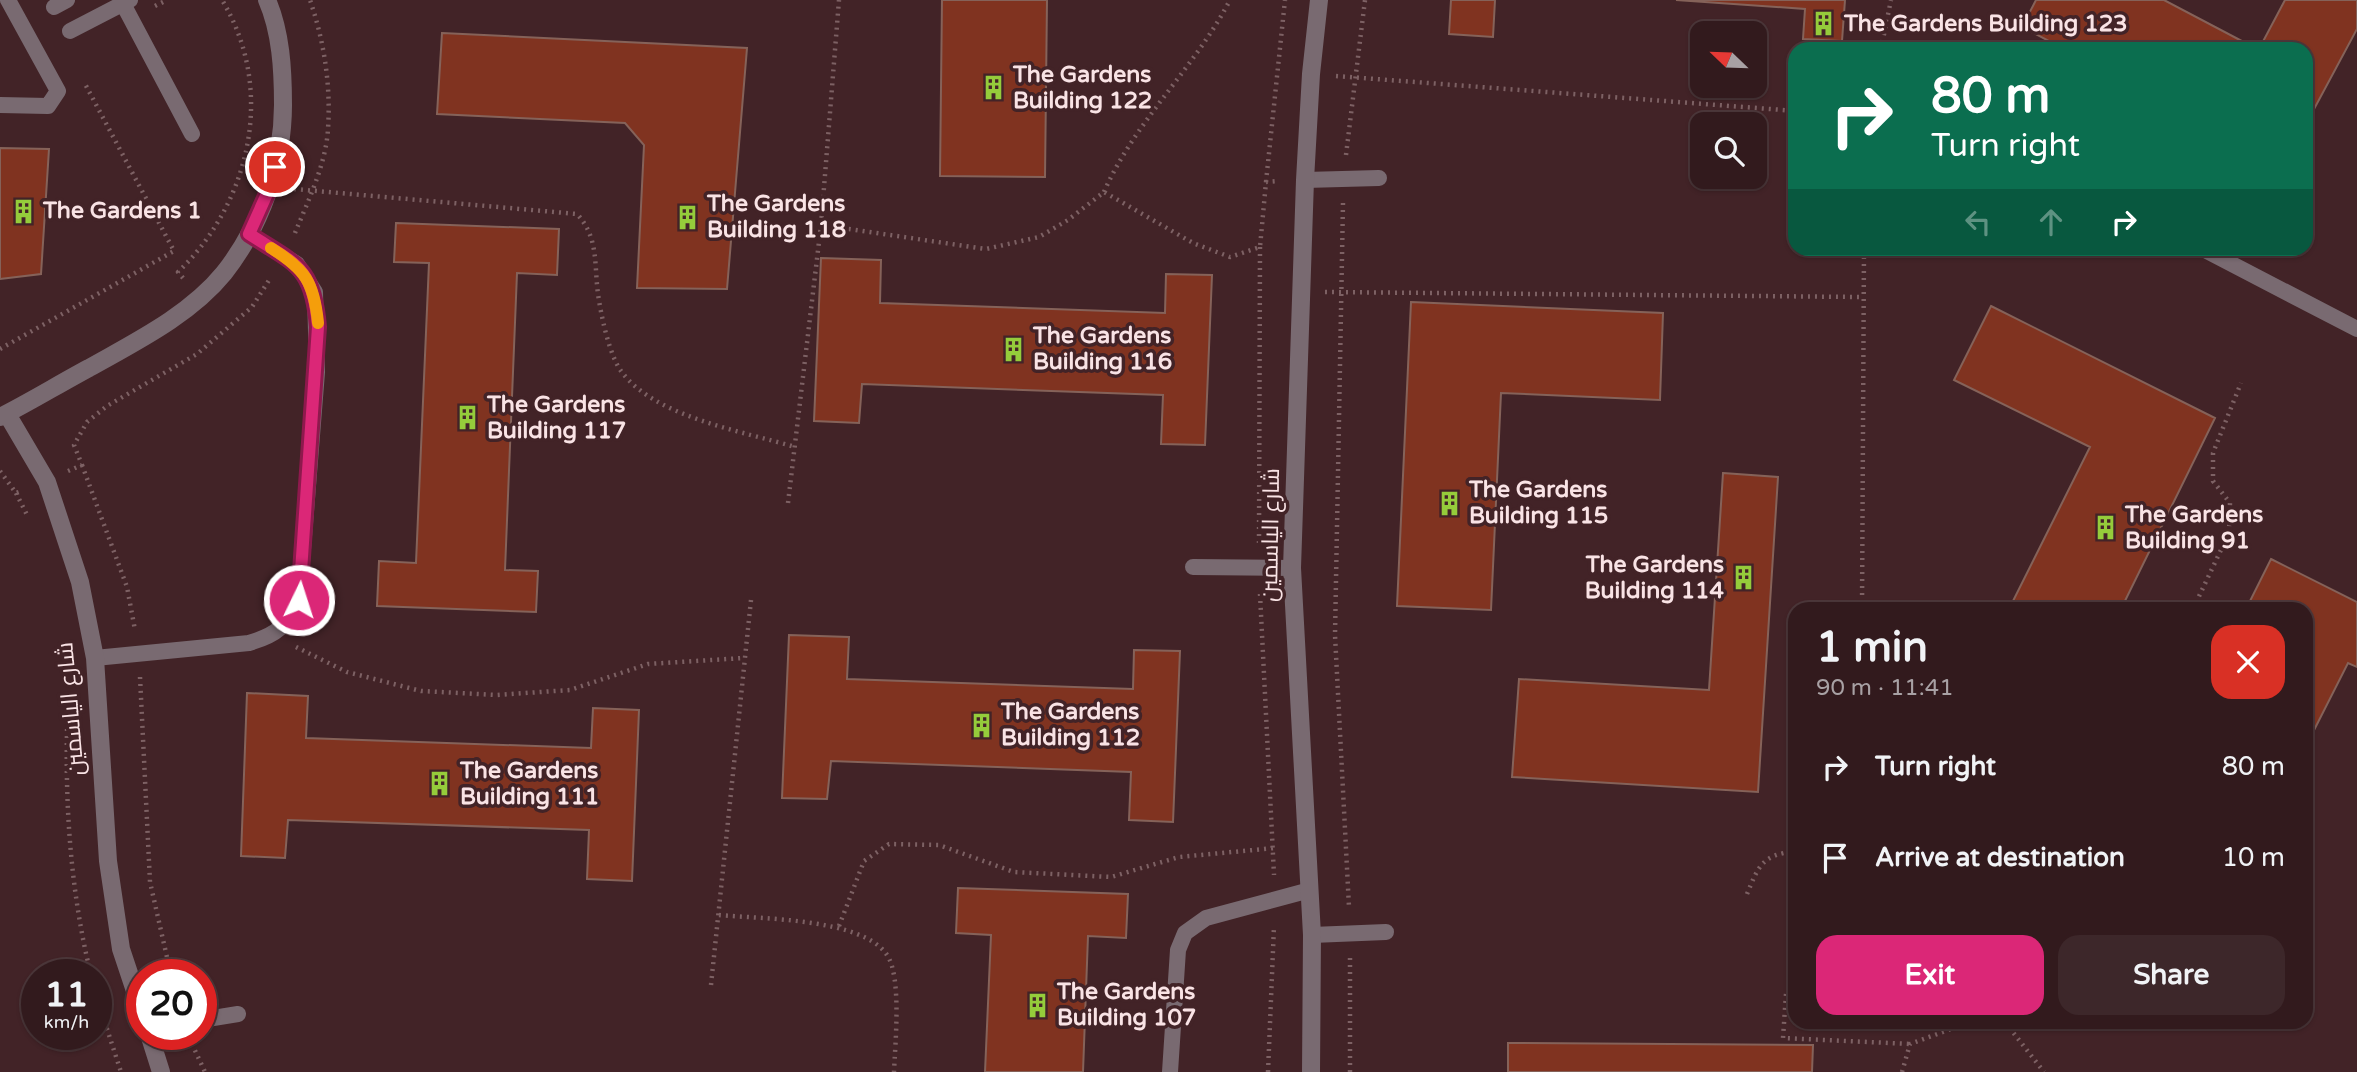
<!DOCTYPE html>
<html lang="en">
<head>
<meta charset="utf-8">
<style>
  body { margin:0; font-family:"Varela Round",Cairo,sans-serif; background:#3d272a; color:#f1f3f6; height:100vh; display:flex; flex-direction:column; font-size:26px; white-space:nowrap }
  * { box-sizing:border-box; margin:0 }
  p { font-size:23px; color:#a8a1a4 }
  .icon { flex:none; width:38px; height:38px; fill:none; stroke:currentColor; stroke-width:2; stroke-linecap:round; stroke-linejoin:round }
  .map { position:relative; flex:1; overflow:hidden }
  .sheet { position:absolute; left:1788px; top:602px; width:525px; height:427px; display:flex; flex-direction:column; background:#321a1d; border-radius:21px; box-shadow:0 2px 5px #0004,0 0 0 2px #4d383b }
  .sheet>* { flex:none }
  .top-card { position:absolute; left:1788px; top:42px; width:525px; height:214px; border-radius:21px; box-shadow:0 2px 5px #0004,0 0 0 2px #4d383b; background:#0b6e4f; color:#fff; overflow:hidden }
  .needle { width:46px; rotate:293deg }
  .tools { position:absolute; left:1690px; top:21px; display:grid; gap:14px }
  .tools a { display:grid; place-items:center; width:77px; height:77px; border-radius:14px; background:#321a1d; box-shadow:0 2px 5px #0004,0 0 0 2px #4d383b; font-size:35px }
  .speed { position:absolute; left:21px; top:959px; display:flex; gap:14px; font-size:35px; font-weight:700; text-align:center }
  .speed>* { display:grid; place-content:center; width:91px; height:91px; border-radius:50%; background:#321a1d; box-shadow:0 2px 5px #0004,0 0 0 2px #4d383b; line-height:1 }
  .speed small { font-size:18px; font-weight:400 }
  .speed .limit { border:10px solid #d22; background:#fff; color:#111 }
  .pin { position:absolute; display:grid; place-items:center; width:60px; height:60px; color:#fff; margin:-30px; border:4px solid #fff; border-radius:50%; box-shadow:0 2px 7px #0007 }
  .me { position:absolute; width:77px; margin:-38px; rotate:4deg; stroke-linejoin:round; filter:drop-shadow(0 0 5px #0008) }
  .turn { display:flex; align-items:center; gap:24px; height:147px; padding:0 28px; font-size:32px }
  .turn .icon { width:91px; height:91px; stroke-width:2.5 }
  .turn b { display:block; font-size:49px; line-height:60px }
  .lanes { display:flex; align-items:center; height:66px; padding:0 28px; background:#0003; justify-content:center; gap:35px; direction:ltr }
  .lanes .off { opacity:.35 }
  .round { display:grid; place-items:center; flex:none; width:74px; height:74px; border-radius:21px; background:#3d272a }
  .headline { display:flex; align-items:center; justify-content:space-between; height:119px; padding:0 28px }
  h1 { font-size:42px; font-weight:700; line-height:52px }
  .cta { display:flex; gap:14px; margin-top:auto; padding:14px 28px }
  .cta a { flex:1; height:80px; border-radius:21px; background:#db2777; color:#fff; font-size:28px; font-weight:700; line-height:80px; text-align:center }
  .cta a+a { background:#3d272a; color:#f1f3f6 }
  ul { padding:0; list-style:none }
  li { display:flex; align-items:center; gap:21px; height:91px; padding:0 28px }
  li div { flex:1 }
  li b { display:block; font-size:26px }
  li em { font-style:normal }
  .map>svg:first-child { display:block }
  .building { fill:#803320; stroke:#856259; stroke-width:2 }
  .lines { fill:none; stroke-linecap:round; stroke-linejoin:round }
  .path { stroke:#7d6164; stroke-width:4.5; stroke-dasharray:2 5; stroke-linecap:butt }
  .lane { stroke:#796a71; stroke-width:16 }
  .street { stroke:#796a71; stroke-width:18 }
  .route-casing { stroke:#8e194d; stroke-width:18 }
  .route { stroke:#db2777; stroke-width:12 }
  .slow { stroke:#f59e0b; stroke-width:12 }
  .labels { text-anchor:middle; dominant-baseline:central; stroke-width:7; stroke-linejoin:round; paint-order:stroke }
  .poi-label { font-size:23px; font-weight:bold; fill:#f9e3e5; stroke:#422327; text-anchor:start }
  .street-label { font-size:23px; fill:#f9e3e5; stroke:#422327 }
</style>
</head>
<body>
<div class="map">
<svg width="2357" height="1072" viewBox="0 0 2357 1072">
  <rect width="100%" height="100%" fill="#422327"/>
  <path class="building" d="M942,0h105l-2,177 -105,-1z
    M1451,0h44l-2,37 -44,-3z
    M1676,0h169l-3,41 -39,-2 2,-30z
    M2036,0h128l93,49h-193l-42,-22z
    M2285,0h72v29l-51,95v-75h-47z
    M442,33l305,15 -20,241 -90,-1 7,-143 -19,-22 -188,-9z
    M0,148l49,1 -8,125 -41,5z
    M396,223l163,6 -2,46 -40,-2 -12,297 33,1 -2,41 -159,-6 2,-45 37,2 13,-300 -35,-1z
    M821,258l60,2 -1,43 285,10 1,-39 46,1 -7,170 -44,-1 2,-49 -301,-11 -3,39 -45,-2z
    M1411,302l252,11 -3,87 -159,-7 -10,217 -94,-4z
    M1991,306l224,112 -94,191h-112l81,-162 -136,-67z
    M1723,473l55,4 -20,315 -246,-15 7,-98 190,11z
    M2271,559l86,43v65l-9,-4 -42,83v-137h-41l-15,-8z
    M789,635l60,2 -2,42 286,10 1,-39 46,1 -7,171 -44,-2 2,-48 -300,-11 -4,38 -45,-1z
    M247,693l61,3 -2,42 285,10 2,-40 46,2 -7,171 -45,-2 2,-49 -301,-10 -3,38 -44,-2z
    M958,888l170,6 -2,44 -38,-2 -5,136h-98l6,-137 -35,-2z
    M1508,1043l305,2 -1,27h-304z"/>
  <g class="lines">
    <path class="path" d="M155,6l12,-6
      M1881,49l10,-49
      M1336,76l460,35
      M1346,155l19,-155
      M1266,182l19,-182
      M294,189l283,25c22,24 17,50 21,80 3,21 11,60 23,77 33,46 121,60 174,76
      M1104,192c31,-71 90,-123 126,-192
      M1343,203l-8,432 14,272
      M821,225l165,24 53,-12 29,-17 36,-28 89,51 37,14 30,-10 6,-65 13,-1
      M295,233c13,-32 31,-69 33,-104 3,-44 -4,-88 -18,-129
      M183,278l-5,-6c73,-70 98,-183 44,-272
      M1325,292l537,5
      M0,349l174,-98 -90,-169
      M82,465l45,122 8,43
      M0,471l16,22 6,-2
      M68,471l14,-6 -8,-20 13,-23 20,-16 90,-52 55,-47 19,-30
      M16,493l12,24
      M788,503l33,-278 18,-225
      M1259,543l1,-296
      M1260,594l14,281
      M1862,609l2,-361
      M2193,609l36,-76 1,-30 -17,-22v-28l28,-70
      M296,647l51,25 74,19 75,4 74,-5 78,-26 96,-6
      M140,677l10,205 21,93
      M68,701c-4,91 1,185 23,274
      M1747,894c12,-29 15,-39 49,-43
      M719,915c41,4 144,3 168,40 15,22 8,90 7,117
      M839,926l25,-65 25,-17 50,1 75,27 97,5 68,-20 96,-9
      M711,985l40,-385
      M1786,994l-3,44 127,6
      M96,995l25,77
      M2005,1022l39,50
      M192,1044l13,28
      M1268,1072l6,-146
      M1350,1072v-114
      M1902,1072l8,-28 60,-22"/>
    <path class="lane" d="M121,0l71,134
      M54,7l13,-7
      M70,31l60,-31
      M0,105l48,1 10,-15 -50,-91
      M1305,180l74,-2
      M2201,248l156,81
      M1193,567l99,1
      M95,658l154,-15c30,-9 35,-16 50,-43l18,-228 -2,-80 -18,-28 -48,-30
      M1312,935l74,-3
      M201,1020l37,-6
      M1170,1072l8,-122 7,-17 21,-15 104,-28"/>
    <path class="street" d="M7,414l40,68 33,100 15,76 13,203 13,88 21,63
      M0,417c30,-15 59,-33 89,-49 46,-26 101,-53 135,-95 37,-47 59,-109 59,-168 0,-35 -2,-73 -16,-105
      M149,1034l12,38
      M1311,1072l1,-137 -20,-367 13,-388 6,-106 8,-74"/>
  </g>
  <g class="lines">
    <defs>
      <path id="route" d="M275,167l-5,20 -21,47c48,31 64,32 69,93l-19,273"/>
    </defs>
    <use href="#route" class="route-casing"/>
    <use href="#route" class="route"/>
    <path class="slow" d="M271,248c34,21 43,34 47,75"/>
  </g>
  <defs>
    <symbol id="building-bare" viewBox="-9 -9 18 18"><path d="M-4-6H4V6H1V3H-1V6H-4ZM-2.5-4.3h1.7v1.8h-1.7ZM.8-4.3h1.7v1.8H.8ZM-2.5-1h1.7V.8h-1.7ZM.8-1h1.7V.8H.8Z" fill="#95cc3b" stroke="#422327" stroke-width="2.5" paint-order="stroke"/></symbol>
  </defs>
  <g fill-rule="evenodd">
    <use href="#building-bare" x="1806" y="6" width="35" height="35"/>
    <use href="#building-bare" x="976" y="70" width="35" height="35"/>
    <use href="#building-bare" x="6" y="194" width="35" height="35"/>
    <use href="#building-bare" x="670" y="200" width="35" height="35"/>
    <use href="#building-bare" x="996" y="332" width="35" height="35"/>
    <use href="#building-bare" x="450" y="400" width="35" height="35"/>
    <use href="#building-bare" x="1432" y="486" width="35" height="35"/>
    <use href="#building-bare" x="2088" y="510" width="35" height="35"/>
    <use href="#building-bare" x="1726" y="560" width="35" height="35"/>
    <use href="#building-bare" x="964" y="708" width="35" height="35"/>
    <use href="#building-bare" x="422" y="766" width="35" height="35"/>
    <use href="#building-bare" x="1020" y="988" width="35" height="35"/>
  </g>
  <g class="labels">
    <g class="poi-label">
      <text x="1844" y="24">The Gardens Building 123</text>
      <text x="1013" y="75">The Gardens<tspan x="1013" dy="26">Building 122</tspan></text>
      <text x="707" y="204">The Gardens<tspan x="707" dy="26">Building 118</tspan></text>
      <text x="43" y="211">The Gardens 1</text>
      <text x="1033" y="336">The Gardens<tspan x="1033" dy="26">Building 116</tspan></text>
      <text x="487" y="405">The Gardens<tspan x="487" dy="26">Building 117</tspan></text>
      <text x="1469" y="490">The Gardens<tspan x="1469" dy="26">Building 115</tspan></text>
      <text x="2125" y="515">The Gardens<tspan x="2125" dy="26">Building 91</tspan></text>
      <text x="1724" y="565" text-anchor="end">The Gardens<tspan x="1724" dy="26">Building 114</tspan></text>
      <text x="1001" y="712">The Gardens<tspan x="1001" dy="26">Building 112</tspan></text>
      <text x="460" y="771">The Gardens<tspan x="460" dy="26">Building 111</tspan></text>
      <text x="1057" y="992">The Gardens<tspan x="1057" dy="26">Building 107</tspan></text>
    </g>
    <g class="street-label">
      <text transform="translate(1271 535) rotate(-89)">شارع الياسمين</text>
      <text transform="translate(71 709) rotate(-95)">شارع الياسمين</text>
    </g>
  </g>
</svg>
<div class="tools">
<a><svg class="needle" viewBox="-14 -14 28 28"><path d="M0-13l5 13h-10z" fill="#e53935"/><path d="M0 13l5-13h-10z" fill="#a8a1a4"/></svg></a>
<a><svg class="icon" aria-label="search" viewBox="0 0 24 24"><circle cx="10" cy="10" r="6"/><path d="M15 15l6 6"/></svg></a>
</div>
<div class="speed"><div>11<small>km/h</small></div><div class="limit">20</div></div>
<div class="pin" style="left:275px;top:167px;background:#d93025"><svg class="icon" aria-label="arrive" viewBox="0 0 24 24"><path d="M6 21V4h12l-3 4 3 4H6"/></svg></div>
<svg class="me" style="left:299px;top:600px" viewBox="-20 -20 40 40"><circle r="17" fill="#db2777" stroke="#fff" stroke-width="3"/><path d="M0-11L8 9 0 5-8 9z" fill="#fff"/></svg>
<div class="top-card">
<div class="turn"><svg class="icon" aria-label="right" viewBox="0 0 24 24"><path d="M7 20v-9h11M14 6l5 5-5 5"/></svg><div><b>80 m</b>Turn right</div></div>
<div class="lanes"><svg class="icon off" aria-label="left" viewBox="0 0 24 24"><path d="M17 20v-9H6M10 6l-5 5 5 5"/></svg><svg class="icon off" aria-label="ahead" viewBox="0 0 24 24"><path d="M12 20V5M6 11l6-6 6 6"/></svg><svg class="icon" aria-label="right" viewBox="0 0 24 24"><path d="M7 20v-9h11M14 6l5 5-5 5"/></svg></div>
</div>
<section class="sheet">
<div class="headline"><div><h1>1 min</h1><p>90 m · 11:41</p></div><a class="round" style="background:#d93025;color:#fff"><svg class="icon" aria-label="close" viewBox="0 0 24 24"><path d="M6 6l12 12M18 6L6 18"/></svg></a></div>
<ul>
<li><svg class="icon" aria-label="right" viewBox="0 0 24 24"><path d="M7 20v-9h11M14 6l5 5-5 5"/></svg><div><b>Turn right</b></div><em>80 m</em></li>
<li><svg class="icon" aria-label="arrive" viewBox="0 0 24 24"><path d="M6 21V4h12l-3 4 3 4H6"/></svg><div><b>Arrive at destination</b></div><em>10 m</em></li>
</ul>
<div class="cta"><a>Exit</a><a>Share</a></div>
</section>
</div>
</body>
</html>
